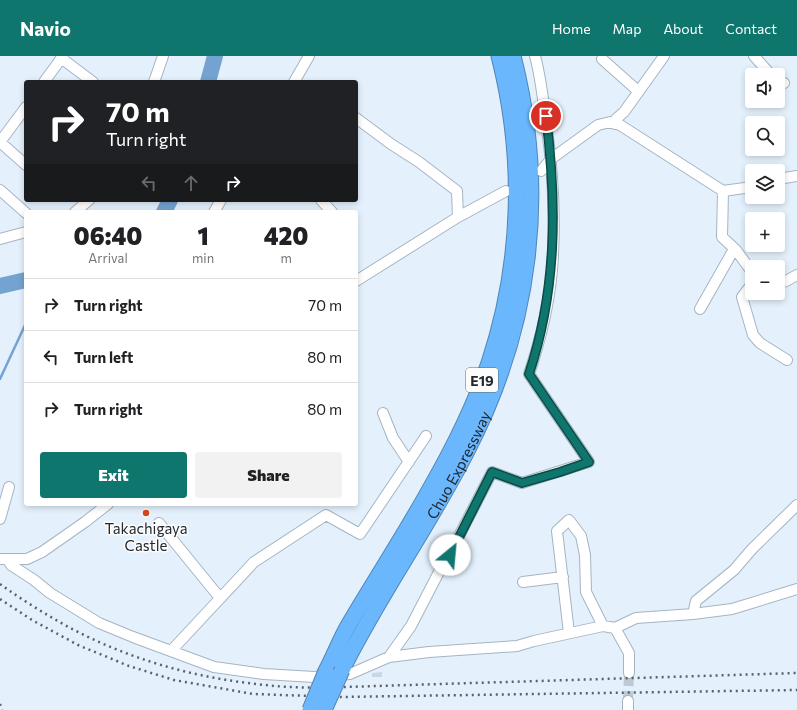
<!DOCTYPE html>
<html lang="en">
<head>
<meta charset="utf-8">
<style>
  body { margin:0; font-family:Commissioner,sans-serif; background:#f2f2f2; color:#202124; height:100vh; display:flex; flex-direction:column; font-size:15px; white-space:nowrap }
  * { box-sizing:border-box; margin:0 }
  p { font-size:13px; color:#757577 }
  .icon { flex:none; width:22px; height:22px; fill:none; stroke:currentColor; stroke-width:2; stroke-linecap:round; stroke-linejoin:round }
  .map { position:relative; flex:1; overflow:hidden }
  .side { position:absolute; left:24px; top:154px; width:334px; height:296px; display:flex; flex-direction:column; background:#fff; border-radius:4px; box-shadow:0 2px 6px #0003 }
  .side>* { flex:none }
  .banner { position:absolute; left:24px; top:24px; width:334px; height:122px; border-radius:4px; box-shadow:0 2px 6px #0003; background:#202124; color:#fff; overflow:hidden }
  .controls { position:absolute; left:745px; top:12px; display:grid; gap:8px }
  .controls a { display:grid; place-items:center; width:40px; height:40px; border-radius:4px; background:#fff; box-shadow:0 2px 6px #0003; font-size:20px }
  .pin { position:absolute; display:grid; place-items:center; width:34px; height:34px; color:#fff; margin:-17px; border:2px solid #fff; border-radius:50%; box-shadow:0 1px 4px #0007 }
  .me { position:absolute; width:44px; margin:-22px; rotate:28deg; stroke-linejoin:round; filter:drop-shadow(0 0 3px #0008) }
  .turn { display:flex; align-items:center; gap:14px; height:84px; padding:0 16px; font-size:18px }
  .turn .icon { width:52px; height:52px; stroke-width:2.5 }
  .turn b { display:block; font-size:28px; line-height:34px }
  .lanes { display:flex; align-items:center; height:38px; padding:0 16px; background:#0003; justify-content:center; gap:20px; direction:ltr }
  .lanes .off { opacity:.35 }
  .eta { display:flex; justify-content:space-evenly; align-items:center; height:68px; text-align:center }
  .eta b { font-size:24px; font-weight:800; line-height:28px }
  .primary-button { display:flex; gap:8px; margin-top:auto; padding:8px 16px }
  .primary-button a { flex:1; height:46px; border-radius:4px; background:#0f766e; color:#fff; font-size:16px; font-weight:800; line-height:46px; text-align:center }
  .primary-button a+a { background:#f2f2f2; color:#202124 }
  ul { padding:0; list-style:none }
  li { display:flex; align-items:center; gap:12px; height:52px; padding:0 16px; border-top:1px solid #e0e0e0 }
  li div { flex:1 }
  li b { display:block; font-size:15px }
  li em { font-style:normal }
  header { display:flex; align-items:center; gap:24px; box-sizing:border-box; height:56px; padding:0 20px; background:#0f766e; color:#fff }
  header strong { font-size:19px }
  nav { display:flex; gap:22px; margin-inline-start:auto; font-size:14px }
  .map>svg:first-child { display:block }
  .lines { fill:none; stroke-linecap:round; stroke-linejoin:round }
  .stream { stroke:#74a3d1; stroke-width:2.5 }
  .river { stroke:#74a3d1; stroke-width:16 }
  .building { fill:#c8d7e6 }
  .minor-tunnel { stroke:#bdc9d3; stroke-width:10; stroke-dasharray:10 5; stroke-linecap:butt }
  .minor-casing { stroke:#a6b4c2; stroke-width:12 }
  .highway-casing { stroke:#5185b5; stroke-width:17 }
  .minor { stroke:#fff; stroke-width:10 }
  .highway { stroke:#6bb7fe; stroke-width:15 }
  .rail { stroke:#5a6269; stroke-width:2.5; stroke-dasharray:2 4; stroke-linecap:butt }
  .highway-bridge-casing { stroke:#5185b5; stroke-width:17; stroke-linecap:butt }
  .highway-bridge { stroke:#6bb7fe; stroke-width:15 }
  .route-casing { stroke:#0a4d48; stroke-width:10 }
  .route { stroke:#0f766e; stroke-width:7 }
  .poi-dot { fill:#d34b1b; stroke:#fcfcfc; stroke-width:1.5 }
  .labels { text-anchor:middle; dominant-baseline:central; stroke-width:3; stroke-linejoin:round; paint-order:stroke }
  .shield { fill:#fcfcfc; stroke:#63686b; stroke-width:1 }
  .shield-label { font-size:14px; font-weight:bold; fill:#22282d }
  .street-label { font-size:15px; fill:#22282d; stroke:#fcfcfc }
  .poi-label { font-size:15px; fill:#22282d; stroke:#fcfcfc }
</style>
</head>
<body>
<header>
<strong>Navio</strong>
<nav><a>Home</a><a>Map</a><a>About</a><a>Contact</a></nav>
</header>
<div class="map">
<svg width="797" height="654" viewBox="0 0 797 654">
  <rect width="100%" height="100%" fill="#e4f1fd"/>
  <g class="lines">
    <path class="stream" d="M0,323l26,-56"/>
    <path class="river" d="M208,26l7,-26
      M164,156l6,-12
      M0,230l26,-6"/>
  </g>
  <path class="building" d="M382,616v5h-10v-4z"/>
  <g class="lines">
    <path class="minor-tunnel" d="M628,645l1,-28"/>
    <defs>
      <path id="minor" d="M754,0l17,19
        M61,2l32,24
        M602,3l36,32
        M44,26l19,-26
        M154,26l9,-26
        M294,26l15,-26
        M778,28l6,-1
        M356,62l35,26 28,18 38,29 1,26
        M615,68l1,-5 8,-7 40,-56
        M0,86l26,-35
        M0,86l26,23
        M541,115l10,-12 47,-34 12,-3 10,3 103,66 -1,46 14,13 16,22
        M778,123l19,-3
        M0,134l26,23
        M723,135l29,-4
        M321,144l11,12
        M75,156l14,-12
        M214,156l7,-12
        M0,183l26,-7
        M356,225l102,-64 48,-26
        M752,228l-10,13 11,38 7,8 27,17
        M778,228l8,-3 11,-6
        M700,253l34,-60
        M383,357l10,25 16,24
        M0,463l9,-32
        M159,467l61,75
        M0,503h27l15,-7 43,-30 23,-18
        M8,504l3,5 23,15 16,13 49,30 34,14 81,30 50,7 50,3 36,-3 39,-17 40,-5 88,-6 17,-5 69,-15 12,2 21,-10 57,-4 39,-5 65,-20
        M523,526l40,-5
        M693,558l3,-13 38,-31 18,-21 45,-44
        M615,572l14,25v20
        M569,577l-12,-102 12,-11 12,16 4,19 1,37 17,34
        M171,595l83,-89 72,-47 34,19 66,-98
        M389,601l22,-31 30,-58 2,-1 49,-95 30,11 67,-21 -60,-88c11,-33 20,-69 23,-104 4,-49 1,-100 -6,-148 -3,-23 -5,-44 -11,-66
        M628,654v-9"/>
      <g id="highway">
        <path id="s1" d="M342,614c37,-75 87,-144 125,-219 64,-124 81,-259 46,-395"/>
        <path d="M326,615c8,-15 14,-31 22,-45 27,-46 56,-90 82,-137 23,-40 44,-82 59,-126 33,-100 36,-205 10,-307"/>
      </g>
    </defs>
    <use href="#minor" class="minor-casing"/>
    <use href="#highway" class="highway-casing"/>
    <use href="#minor" class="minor"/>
    <use href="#highway" class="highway"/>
    <path class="rail" d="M0,528c18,13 37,25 56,36 60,35 132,57 201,64 29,4 58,4 87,3l453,-14
      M0,543l32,21 46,25 51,21 45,14 79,14 87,3 457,-7
      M0,648l2,6"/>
    <defs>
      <path id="highway-bridge" d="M310,654l16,-39
        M324,654l18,-40"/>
    </defs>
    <use href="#highway-bridge" class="highway-bridge-casing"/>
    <use href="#highway-bridge" class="highway-bridge"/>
  </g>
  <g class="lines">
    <defs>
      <path id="route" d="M450,499l42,-83 30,11 38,-11 29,-10 -60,-88c28,-85 28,-170 17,-258"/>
    </defs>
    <use href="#route" class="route-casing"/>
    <use href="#route" class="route"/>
  </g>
  <circle class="poi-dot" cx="146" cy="457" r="4"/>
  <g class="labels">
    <rect class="shield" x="466" y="312" width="32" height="24" rx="3"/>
    <g class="shield-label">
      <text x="482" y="324">E19</text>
    </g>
    <g class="street-label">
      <text stroke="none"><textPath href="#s1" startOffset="236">Chuo Expressway</textPath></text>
    </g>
    <g class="poi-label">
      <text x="146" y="472">Takachigaya<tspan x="146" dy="17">Castle</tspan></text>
    </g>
  </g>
</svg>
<div class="controls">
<a><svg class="icon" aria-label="sound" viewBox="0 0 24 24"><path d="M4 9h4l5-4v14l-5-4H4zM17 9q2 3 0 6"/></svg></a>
<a><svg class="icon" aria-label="search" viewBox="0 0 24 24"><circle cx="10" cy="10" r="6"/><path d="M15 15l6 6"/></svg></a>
<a><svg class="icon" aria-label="layers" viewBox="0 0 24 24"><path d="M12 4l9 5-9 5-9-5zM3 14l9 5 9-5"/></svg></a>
<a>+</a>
<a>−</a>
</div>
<div class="pin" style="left:546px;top:60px;background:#d93025"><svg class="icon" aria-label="arrive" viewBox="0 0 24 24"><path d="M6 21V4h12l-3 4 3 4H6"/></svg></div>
<svg class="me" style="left:450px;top:499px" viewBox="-20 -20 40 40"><circle r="19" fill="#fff"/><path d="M0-13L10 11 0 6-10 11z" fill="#0f766e"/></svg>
<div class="banner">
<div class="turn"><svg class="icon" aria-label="right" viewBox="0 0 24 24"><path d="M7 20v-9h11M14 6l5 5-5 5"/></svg><div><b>70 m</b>Turn right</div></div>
<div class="lanes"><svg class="icon off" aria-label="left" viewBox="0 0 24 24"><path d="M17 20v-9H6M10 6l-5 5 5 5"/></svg><svg class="icon off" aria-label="ahead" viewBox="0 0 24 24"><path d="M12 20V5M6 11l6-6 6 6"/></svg><svg class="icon" aria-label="right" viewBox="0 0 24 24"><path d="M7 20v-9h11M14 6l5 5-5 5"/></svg></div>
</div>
<section class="side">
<div class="eta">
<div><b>06:40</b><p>Arrival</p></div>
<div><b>1</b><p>min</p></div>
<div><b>420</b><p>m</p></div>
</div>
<ul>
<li><svg class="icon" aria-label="right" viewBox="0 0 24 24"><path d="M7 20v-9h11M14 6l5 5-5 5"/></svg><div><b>Turn right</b></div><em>70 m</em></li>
<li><svg class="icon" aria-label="left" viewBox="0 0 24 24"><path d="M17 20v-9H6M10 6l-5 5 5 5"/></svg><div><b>Turn left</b></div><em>80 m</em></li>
<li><svg class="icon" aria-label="right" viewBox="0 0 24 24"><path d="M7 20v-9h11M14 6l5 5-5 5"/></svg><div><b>Turn right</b></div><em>80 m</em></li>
</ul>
<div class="primary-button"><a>Exit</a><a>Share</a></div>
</section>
</div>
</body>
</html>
